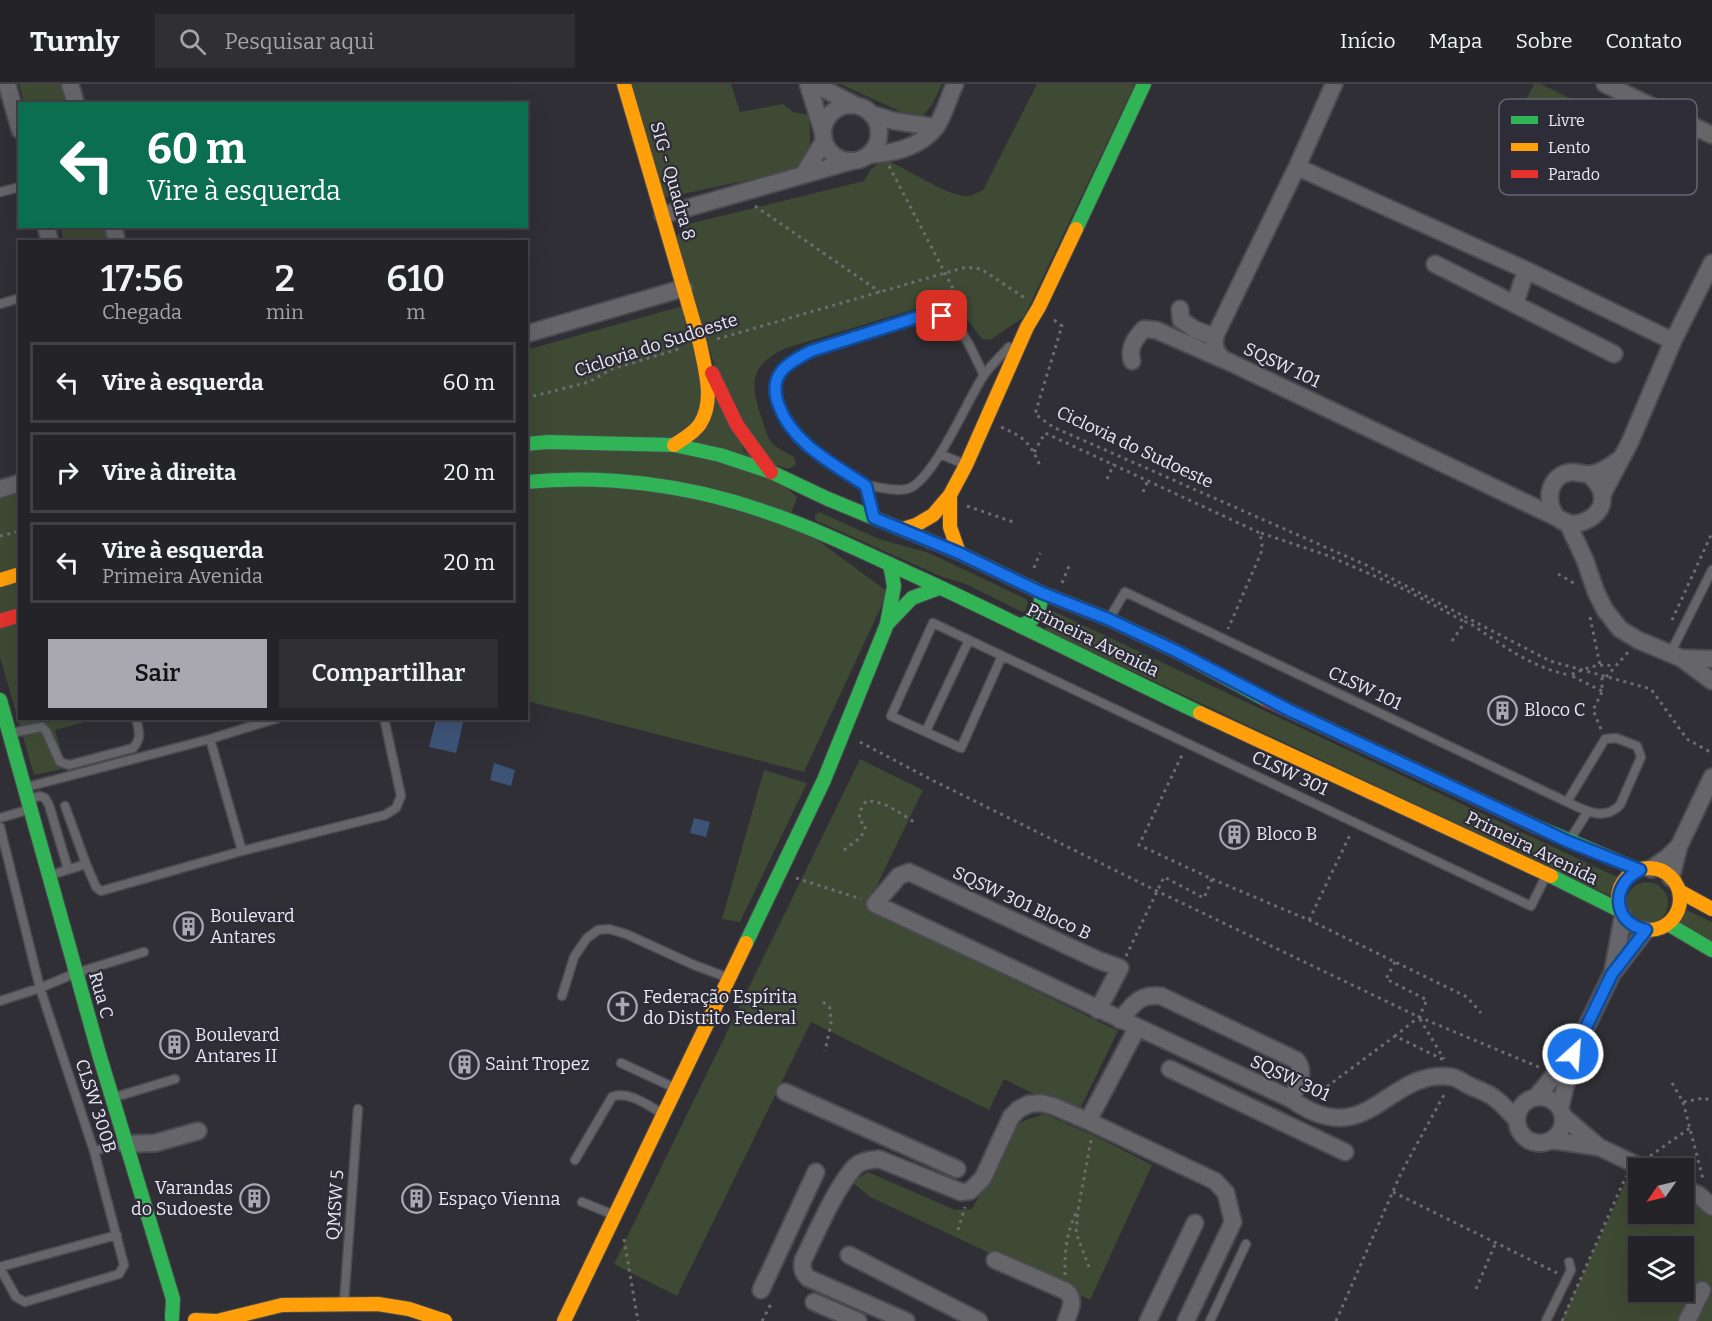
<!DOCTYPE html>
<html lang="pt">
<head>
<meta charset="utf-8">
<style>
  body { margin:0; font-family:Bitter,serif; background:#2f2f34; color:#f1f3f6; height:100vh; display:flex; flex-direction:column; font-size:22px; white-space:nowrap }
  * { box-sizing:border-box; margin:0 }
  p { font-size:20px; color:#a3a4a8 }
  .icon { flex:none; width:33px; height:33px; fill:none; stroke:currentColor; stroke-width:2; stroke-linecap:round; stroke-linejoin:round }
  .map { position:relative; flex:1; overflow:hidden }
  .sheet { position:absolute; left:18px; top:156px; width:510px; height:480px; display:flex; flex-direction:column; background:#232328; border-radius:0px; box-shadow:0 6px 24px #0002,0 0 0 2px #404045 }
  .sheet>* { flex:none }
  .banner { position:absolute; left:18px; top:18px; width:510px; height:126px; border-radius:0px; box-shadow:0 6px 24px #0002,0 0 0 2px #404045; background:#0b6e4f; color:#fff; overflow:hidden }
  .needle { width:39px; rotate:236deg }
  .tools { position:absolute; left:1628px; top:1074px; display:grid; gap:12px }
  .tools a { display:grid; place-items:center; width:66px; height:66px; border-radius:0px; background:#232328; box-shadow:0 6px 24px #0002,0 0 0 2px #404045; font-size:30px }
  .pin { position:absolute; display:grid; place-items:center; width:51px; height:51px; color:#fff; margin:-26px; border-radius:12px; box-shadow:0 3px 9px #0006 }
  .me { position:absolute; width:66px; margin:-33px; rotate:26deg; stroke-linejoin:round; filter:drop-shadow(0 0 4px #0008) }
  .turn { display:flex; align-items:center; gap:21px; height:126px; padding:0 30px; font-size:27px }
  .turn .icon { width:78px; height:78px; stroke-width:2.5 }
  .turn b { display:block; font-size:42px; line-height:51px }
  .eta { display:flex; justify-content:space-evenly; align-items:center; height:102px; text-align:center }
  .eta b { font-size:36px; font-weight:600; line-height:42px }
  .action { display:flex; gap:12px; margin-top:auto; padding:12px 30px }
  .action a { flex:1; height:69px; border-radius:0px; background:#a9a8b0; color:#111; font-size:24px; font-weight:600; line-height:69px; text-align:center }
  .action a+a { background:#2f2f34; color:#f1f3f6 }
  ul { padding:0; list-style:none }
  li { display:flex; align-items:center; gap:18px; height:81px; margin:0 12px 9px; padding:0 18px; border:3px solid #404045; border-radius:0px }
  li div { flex:1 }
  li b { display:block; font-size:22px }
  li em { font-style:normal }
  header { display:flex; align-items:center; gap:36px; box-sizing:border-box; height:84px; padding:0 30px; background:#232328; border-bottom:2px solid #404045 }
  header strong { font-size:28px }
  nav { display:flex; gap:33px; margin-inline-start:auto; font-size:21px }
  .search { width:420px; height:54px; background:#2f2f34; display:flex; align-items:center; gap:15px; box-sizing:border-box; padding:0 21px; border-radius:0px; color:#a3a4a8; font-size:22px }
  .map>svg:first-child { display:block }
  .green { fill:#3e4a33; fill-rule:evenodd }
  .water { fill:#3d5377 }
  .lines { fill:none; stroke-linecap:round; stroke-linejoin:round }
  .lane-casing { stroke:#4a4a50; stroke-width:11 }
  .street-casing { stroke:#4a4a50; stroke-width:20 }
  .fast-casing { stroke:#4a4a50; stroke-width:16 }
  .slow-casing { stroke:#4a4a50; stroke-width:16 }
  .jam-casing { stroke:#4a4a50; stroke-width:16 }
  .path { stroke:#6d6c71; stroke-width:3; stroke-dasharray:3 4.5; stroke-linecap:butt }
  .lane { stroke:#65656a; stroke-width:8 }
  .street { stroke:#65656a; stroke-width:16 }
  .fast { stroke:#30b455; stroke-width:14 }
  .slow { stroke:#ff9f0a; stroke-width:14 }
  .jam { stroke:#e5322d; stroke-width:14 }
  .route-casing { stroke:#114b97; stroke-width:15 }
  .route { stroke:#1a73e8; stroke-width:10 }
  .labels { text-anchor:middle; dominant-baseline:central; stroke-width:4.5; stroke-linejoin:round; paint-order:stroke }
  .street-label { font-size:18px; fill:#eae9f2; stroke:#2d2c38 }
  .poi-label { font-size:18px; fill:#eae9f2; stroke:#2d2c38; text-anchor:start }
  .key { fill:#2d2c38; stroke:#666570; stroke-width:1.5 }
  .key-label { font-size:16px; fill:#eae9f2 }
</style>
</head>
<body>
<header>
<strong>Turnly</strong>
<div class="search"><svg class="icon" aria-label="search" viewBox="0 0 24 24"><circle cx="10" cy="10" r="6"/><path d="M15 15l6 6"/></svg>Pesquisar aqui</div>
<nav><a>Início</a><a>Mapa</a><a>Sobre</a><a>Contato</a></nav>
</header>
<div class="map">
<svg width="1712" height="1237" viewBox="0 0 1712 1237">
  <rect width="100%" height="100%" fill="#2f2f35"/>
  <path class="green" d="M19,0h43l6,19h-44z
    M632,0h99l9,28 43,-8 10,8 16,3c1,28 6,43 -23,57l-122,26z
    M840,0h102l-10,21 -9,10h-15z
    M1037,0h98l-111,233 -34,23 -8,-1 -27,-36 -6,-3 -7,1 -156,47c-36,17 -36,34 -25,68 3,8 5,19 10,26 5,6 16,11 23,15l2,8 -7,4 -14,-4 -52,-71 -47,-157 12,-13 176,-43 7,-12 13,-9c24,7 63,38 85,36 4,-1 9,-4 14,-6z
    M1534,0h7l82,41 -26,52 -88,-44z
    M60,143h43l4,14h-43z
    M686,221l58,146 53,46 -8,22 99,73 -84,180 -277,-71 -1,-351z
    M19,406l1,228 76,1 -41,11 11,38 -32,7 -34,-118v-162z
    M819,428l60,27 50,14 97,46 2,3 -3,9 -3,1 -56,-28 -26,-8 -125,-56v-5z
    M1053,527l566,267 -6,9 -2,9 -566,-266z
    M860,675l63,31 -57,118 252,123 -41,84 -73,-36 -15,31 -178,-88 -134,274 -63,-32z
    M764,686l43,13 -67,139 -18,-3z
    M1626 819a21 21 0 1 1 42 0a21 21 0 1 1-42 0Z
    M1684,825l28,13v23l-33,-22z
    M1044,1030l49,21 59,30 -62,135 -220,-103 -18,-15 16,-10 87,38 17,-1 46,-86z
    M1629,1091l9,4v35h45v-17l29,5v119h-151zM1638,1162h45v46h-45z"/>
  <path class="water" d="M436,635h28l-8,34 -27,-6z
    M494,679l21,7 -4,16 -21,-6z
    M694,734l16,4 -4,15 -16,-4z"/>
  <g class="lines">
    <defs>
      <path id="lane" d="M0,108l20,-5
        M0,220l20,-6
        M940,370l24,10
        M866,401c13,2 28,7 41,4 26,-6 61,-91 77,-114 7,-10 17,-19 25,-28
        M873,431l-7,-30c-32,-21 -73,-41 -87,-79 -12,-31 7,-42 32,-55l104,-33c9,-2 20,-5 29,-1 20,9 30,39 40,58
        M1109,535l16,-27 442,210c17,8 37,20 53,3l21,-48 -4,-11 -21,-8 -11,1 -38,63
        M1670,570l42,-84
        M1002,572l-41,92 -70,-32 42,-93 598,283 15,-30
        M926,647l43,-91
        M11,649l31,-6 4,4 14,31 9,3 64,-17c9,-10 6,-17 3,-30
        M210,655l68,-21
        M27,703l183,-48 32,112 -141,40 -5,-4 -10,-23
        M30,715l10,-3 5,2 4,7 19,64
        M0,734l31,-9
        M0,743l40,161 54,163 30,114 -5,9 -94,28 -9,-5 -16,-29
        M1569,757l19,-30
        M242,767l143,-36 11,-7 5,-12 -17,-78
        M51,791l35,-11 -21,-58
        M562,912l12,-39 13,-19 11,-8 11,-1 17,5 68,31 35,13
        M0,917l40,-13 36,-15 68,-21
        M621,979l54,25
        M112,1014l63,-19
        M94,1067l29,-8
        M575,1076l37,-63c16,-7 37,9 51,17
        M582,1118l32,13
        M0,1183l117,-32
        M344,1219l14,-194
        M1210,1237l36,-77
        M1546,1237l25,-51 -2,-8"/>
      <path id="street" d="M7,0l13,46
        M70,0l6,20
        M808,0l15,48
        M814,0l41,21
        M1605,0l107,51
        M823 49a28 28 0 1 1 56 0a28 28 0 1 1-56 0Z
        M871,30l23,7 41,6
        M869,71c24,-2 51,-7 67,-28 8,-12 13,-30 19,-43
        M1297,83l37,-83
        M803,91l21,-34
        M663,131l189,-54
        M46,142l4,16
        M113,142l4,16
        M1435,180l179,90
        M1515,220l11,-34
        M1180,225l1,11 13,9 21,8
        M526,250l158,-46
        M1132,277c-4,-13 3,-23 12,-32l12,1 66,29
        M1588,390c46,37 -32,75 -38,27 -1,-10 2,-19 10,-25 12,-8 20,-1 31,-2 11,-1 21,-9 29,-15
        M0,405l20,-6
        M1602,411l28,-53 43,-101 39,-78
        M1562,436l-339,-161c-8,-8 -10,-14 -7,-25l81,-167 229,103 147,71
        M1567,438l18,38 11,32 9,18 15,19 18,11 43,18 31,23
        M1681,574l31,1
        M1651,785l17,-12 10,-10
        M1671,794l8,-32 33,-69
        M1613,886l10,-54
        M1098,926l22,-42 -22,-8 -189,-88 -10,4 -24,28 416,195c78,56 96,-32 161,-22 5,1 11,5 16,8 8,4 18,7 25,12 9,6 16,15 23,22
        M1120,936c14,-16 18,-26 41,-24l135,64c11,12 1,26 -5,39
        M1170,985l175,83
        M785,1008l172,77
        M1517 1036a23 23 0 1 1 46 0a23 23 0 1 1-46 0Z
        M1536,1013l36,-43
        M1560,1025l13,-55 39,-80 34,-44
        M1563,1032l36,31 44,21
        M1088,1037l49,-93
        M1551,1056l47,7
        M125,1060l30,-1 43,-12
        M1683,1104l16,7 13,12
        M849,1171l130,66
        M995,1176l71,31c10,9 4,19 0,30
        M761,1206l55,-118
        M814,1218l44,19
        M906,1237l-98,-43c-6,-6 -6,-10 -5,-18 11,-22 36,-80 54,-95 6,-5 15,-5 22,-6l82,33 9,-1 13,-13 28,-61 8,-8 10,-5 12,-1 12,3 35,15 127,60 11,12 7,29 -47,99
        M1148,1237l47,-98
        M1687,1237l15,-31"/>
      <path id="fast" d="M1076,145l68,-145
        M526,360l22,-2 126,3 46,10 51,17 57,27 131,54 83,40 66,26 68,32 89,48
        M526,398c78,-8 163,3 237,29 55,18 106,44 159,68 93,43 185,90 278,134
        M888,539l24,-25 27,-10
        M1020,542c17,-6 20,-16 22,-33
        M0,616l99,354 74,245 -1,19
        M1535,742l104,44
        M1551,792l70,35
        M1668,840l44,26
        M746,859l78,-163 63,-156 7,-38 -4,-22"/>
      <path id="slow" d="M624,0l76,260c5,25 15,57 0,80 -6,9 -17,15 -26,21
        M950,411v32l9,26
        M903,445l13,-4 17,-10 17,-20 16,-30 61,-138 12,-20 37,-78
        M0,496l20,-6
        M1200,629l351,163
        M1618 815a31 31 0 1 1 62 0a31 31 0 1 1-62 0Z
        M1679,807l33,18
        M195,1236l22,1 65,-16 96,-1 31,5 36,12
        M564,1237l182,-378"/>
      <path id="jam" d="M712,289l25,52 34,47
        M0,537l20,-6
        M1265,615l270,127"/>
    </defs>
    <use href="#lane" class="lane-casing"/>
    <use href="#street" class="street-casing"/>
    <use href="#fast" class="fast-casing"/>
    <use href="#slow" class="slow-casing"/>
    <use href="#jam" class="jam-casing"/>
    <path class="path" d="M889,82l69,132 -2,13
      M755,122l125,86
      M1054,236l8,6 -27,88 18,13 313,138 184,96 101,28 36,50 25,14
      M717,255l249,-72 15,2 44,29
      M526,314l63,-16 23,-13 70,-21
      M1001,343c25,11 29,16 40,41
      M1034,368l11,-19 215,100 2,11 -1,9 -33,76
      M1107,395l7,-15
      M1143,408l5,-12
      M967,422l46,16
      M1261,449l68,23 77,34 59,32
      M0,452l20,-5
      M1034,484l6,-15
      M1558,490l19,11
      M1062,499l7,-17
      M1590,533l10,48
      M1672,536l40,-87
      M1452,557l13,-19h3c33,22 63,46 102,53
      M1606,593l23,-26
      M1602,607l-32,-16c16,-7 28,-12 45,-9
      M1601,645l-8,-19 9,-18v-16
      M860,658l72,38 225,111 262,126 122,51
      M844,766l17,-13 5,-11 -6,-5 -1,-8 7,-12c17,-1 34,12 48,21
      M796,794l65,21
      M1212,795l97,41 158,77 14,16
      M1309,836l42,-87
      M1126,872l38,-79 40,21 8,-19 -73,-34 44,-92
      M1395,878l-9,17 41,21 -8,17 -24,19 51,25
      M823,918l7,6 1,16 -6,27
      M1420,935l24,40
      M1672,999l11,19 21,-4 8,3
      M1313,1000l12,4 70,-52
      M1683,1018l20,77
      M1650,1072l40,-28
      M1393,1108l164,81
      M958,1146l7,-23
      M624,1155l14,82
      M1089,1183l-13,-34 2,-23 13,-70
      M1065,1191c-1,-20 2,-46 12,-64
      M1476,1205l20,-47
      M762,1237l10,-19
      M1336,1237l65,-148 44,-80
      M1562,1237l64,-145"/>
    <use href="#lane" class="lane"/>
    <use href="#street" class="street"/>
    <use href="#fast" class="fast"/>
    <use href="#slow" class="slow"/>
    <use href="#jam" class="jam"/>
  </g>
  <g class="lines">
    <defs>
      <path id="route" d="M942,232l-10,-1 -17,3 -104,33c-25,13 -44,24 -32,55 14,38 55,58 87,80l8,32 85,35 83,40 66,26 68,32 113,59 280,132 71,28c-30,15 -28,53 6,60l-34,44 -39,80"/>
    </defs>
    <use href="#route" class="route-casing"/>
    <use href="#route" class="route"/>
  </g>
  <defs>
    <symbol id="building-ring" viewBox="-11 -11 22 22"><circle r="9.5" fill="#2d2c38" stroke="#a9a8b0" stroke-width="1.5"/><path d="M-4-6H4V6H1V3H-1V6H-4ZM-2.5-4.3h1.7v1.8h-1.7ZM.8-4.3h1.7v1.8H.8ZM-2.5-1h1.7V.8h-1.7ZM.8-1h1.7V.8H.8Z" fill="#a9a8b0"/></symbol>
    <symbol id="church-ring" viewBox="-11 -11 22 22"><circle r="9.5" fill="#2d2c38" stroke="#a9a8b0" stroke-width="1.5"/><path d="M-1.2-6h2.4v3.5h3.3v2.4h-3.3V6h-2.4V-.1h-3.3v-2.4h3.3Z" fill="#a9a8b0"/></symbol>
  </defs>
  <g fill-rule="evenodd">
    <use href="#building-ring" x="1486" y="610" width="33" height="33"/>
    <use href="#building-ring" x="1218" y="734" width="33" height="33"/>
    <use href="#building-ring" x="172" y="826" width="33" height="33"/>
    <use href="#church-ring" x="606" y="906" width="33" height="33"/>
    <use href="#building-ring" x="158" y="944" width="33" height="33"/>
    <use href="#building-ring" x="448" y="964" width="33" height="33"/>
    <use href="#building-ring" x="238" y="1098" width="33" height="33"/>
    <use href="#building-ring" x="400" y="1098" width="33" height="33"/>
  </g>
  <g class="labels">
    <g class="street-label">
      <text transform="translate(673 97) rotate(74)">SIG - Quadra 8</text>
      <text transform="translate(656 261) rotate(-18)">Ciclovia do Sudoeste</text>
      <text transform="translate(1282 281) rotate(25)">SQSW 101</text>
      <text transform="translate(1135 363) rotate(25)">Ciclovia do Sudoeste</text>
      <text transform="translate(1093 556) rotate(26)">Primeira Avenida</text>
      <text transform="translate(1365 604) rotate(25)">CLSW 101</text>
      <text transform="translate(1290 689) rotate(25)">CLSW 301</text>
      <text transform="translate(1532 764) rotate(26)">Primeira Avenida</text>
      <text transform="translate(1022 819) rotate(25)">SQSW 301 Bloco B</text>
      <text transform="translate(101 911) rotate(74)">Rua C</text>
      <text transform="translate(1290 994) rotate(25)">SQSW 301</text>
      <text transform="translate(96 1022) rotate(72)">CLSW 300B</text>
      <text transform="translate(335 1121) rotate(-86)">QMSW 5</text>
    </g>
    <g class="poi-label">
      <text x="1524" y="626">Bloco C</text>
      <text x="1256" y="750">Bloco B</text>
      <text x="210" y="832">Boulevard<tspan x="210" dy="21">Antares</tspan></text>
      <text x="643" y="913">Federação Espírita<tspan x="643" dy="21">do Distrito Federal</tspan></text>
      <text x="195" y="951">Boulevard<tspan x="195" dy="21">Antares II</tspan></text>
      <text x="485" y="980">Saint Tropez</text>
      <text x="233" y="1104" text-anchor="end">Varandas<tspan x="233" dy="21">do Sudoeste</tspan></text>
      <text x="438" y="1115">Espaço Vienna</text>
    </g>
  </g>
  <rect x="1499" y="15" width="198" height="96" rx="9" class="key"/>
  <rect x="1511" y="32" width="27" height="8" fill="#30b455"/>
  <rect x="1511" y="59" width="27" height="8" fill="#ff9f0a"/>
  <rect x="1511" y="86" width="27" height="8" fill="#e5322d"/>
  <g class="key-label">
    <text x="1548" y="42">Livre</text>
    <text x="1548" y="69">Lento</text>
    <text x="1548" y="96">Parado</text>
  </g>
</svg>
<div class="tools">
<a><svg class="needle" viewBox="-14 -14 28 28"><path d="M0-13l5 13h-10z" fill="#e53935"/><path d="M0 13l5-13h-10z" fill="#a3a4a8"/></svg></a>
<a><svg class="icon" aria-label="layers" viewBox="0 0 24 24"><path d="M12 4l9 5-9 5-9-5zM3 14l9 5 9-5"/></svg></a>
</div>
<div class="pin" style="left:942px;top:232px;background:#d93025"><svg class="icon" aria-label="arrive" viewBox="0 0 24 24"><path d="M6 21V4h12l-3 4 3 4H6"/></svg></div>
<svg class="me" style="left:1573px;top:970px" viewBox="-20 -20 40 40"><circle r="17" fill="#1a73e8" stroke="#fff" stroke-width="3"/><path d="M0-11L8 9 0 5-8 9z" fill="#fff"/></svg>
<div class="banner">
<div class="turn"><svg class="icon" aria-label="left" viewBox="0 0 24 24"><path d="M17 20v-9H6M10 6l-5 5 5 5"/></svg><div><b>60 m</b>Vire à esquerda</div></div>
</div>
<section class="sheet">
<div class="eta">
<div><b>17:56</b><p>Chegada</p></div>
<div><b>2</b><p>min</p></div>
<div><b>610</b><p>m</p></div>
</div>
<ul>
<li><svg class="icon" aria-label="left" viewBox="0 0 24 24"><path d="M17 20v-9H6M10 6l-5 5 5 5"/></svg><div><b>Vire à esquerda</b></div><em>60 m</em></li>
<li><svg class="icon" aria-label="right" viewBox="0 0 24 24"><path d="M7 20v-9h11M14 6l5 5-5 5"/></svg><div><b>Vire à direita</b></div><em>20 m</em></li>
<li><svg class="icon" aria-label="left" viewBox="0 0 24 24"><path d="M17 20v-9H6M10 6l-5 5 5 5"/></svg><div><b>Vire à esquerda</b><p>Primeira Avenida</p></div><em>20 m</em></li>
</ul>
<div class="action"><a>Sair</a><a>Compartilhar</a></div>
</section>
</div>
</body>
</html>
